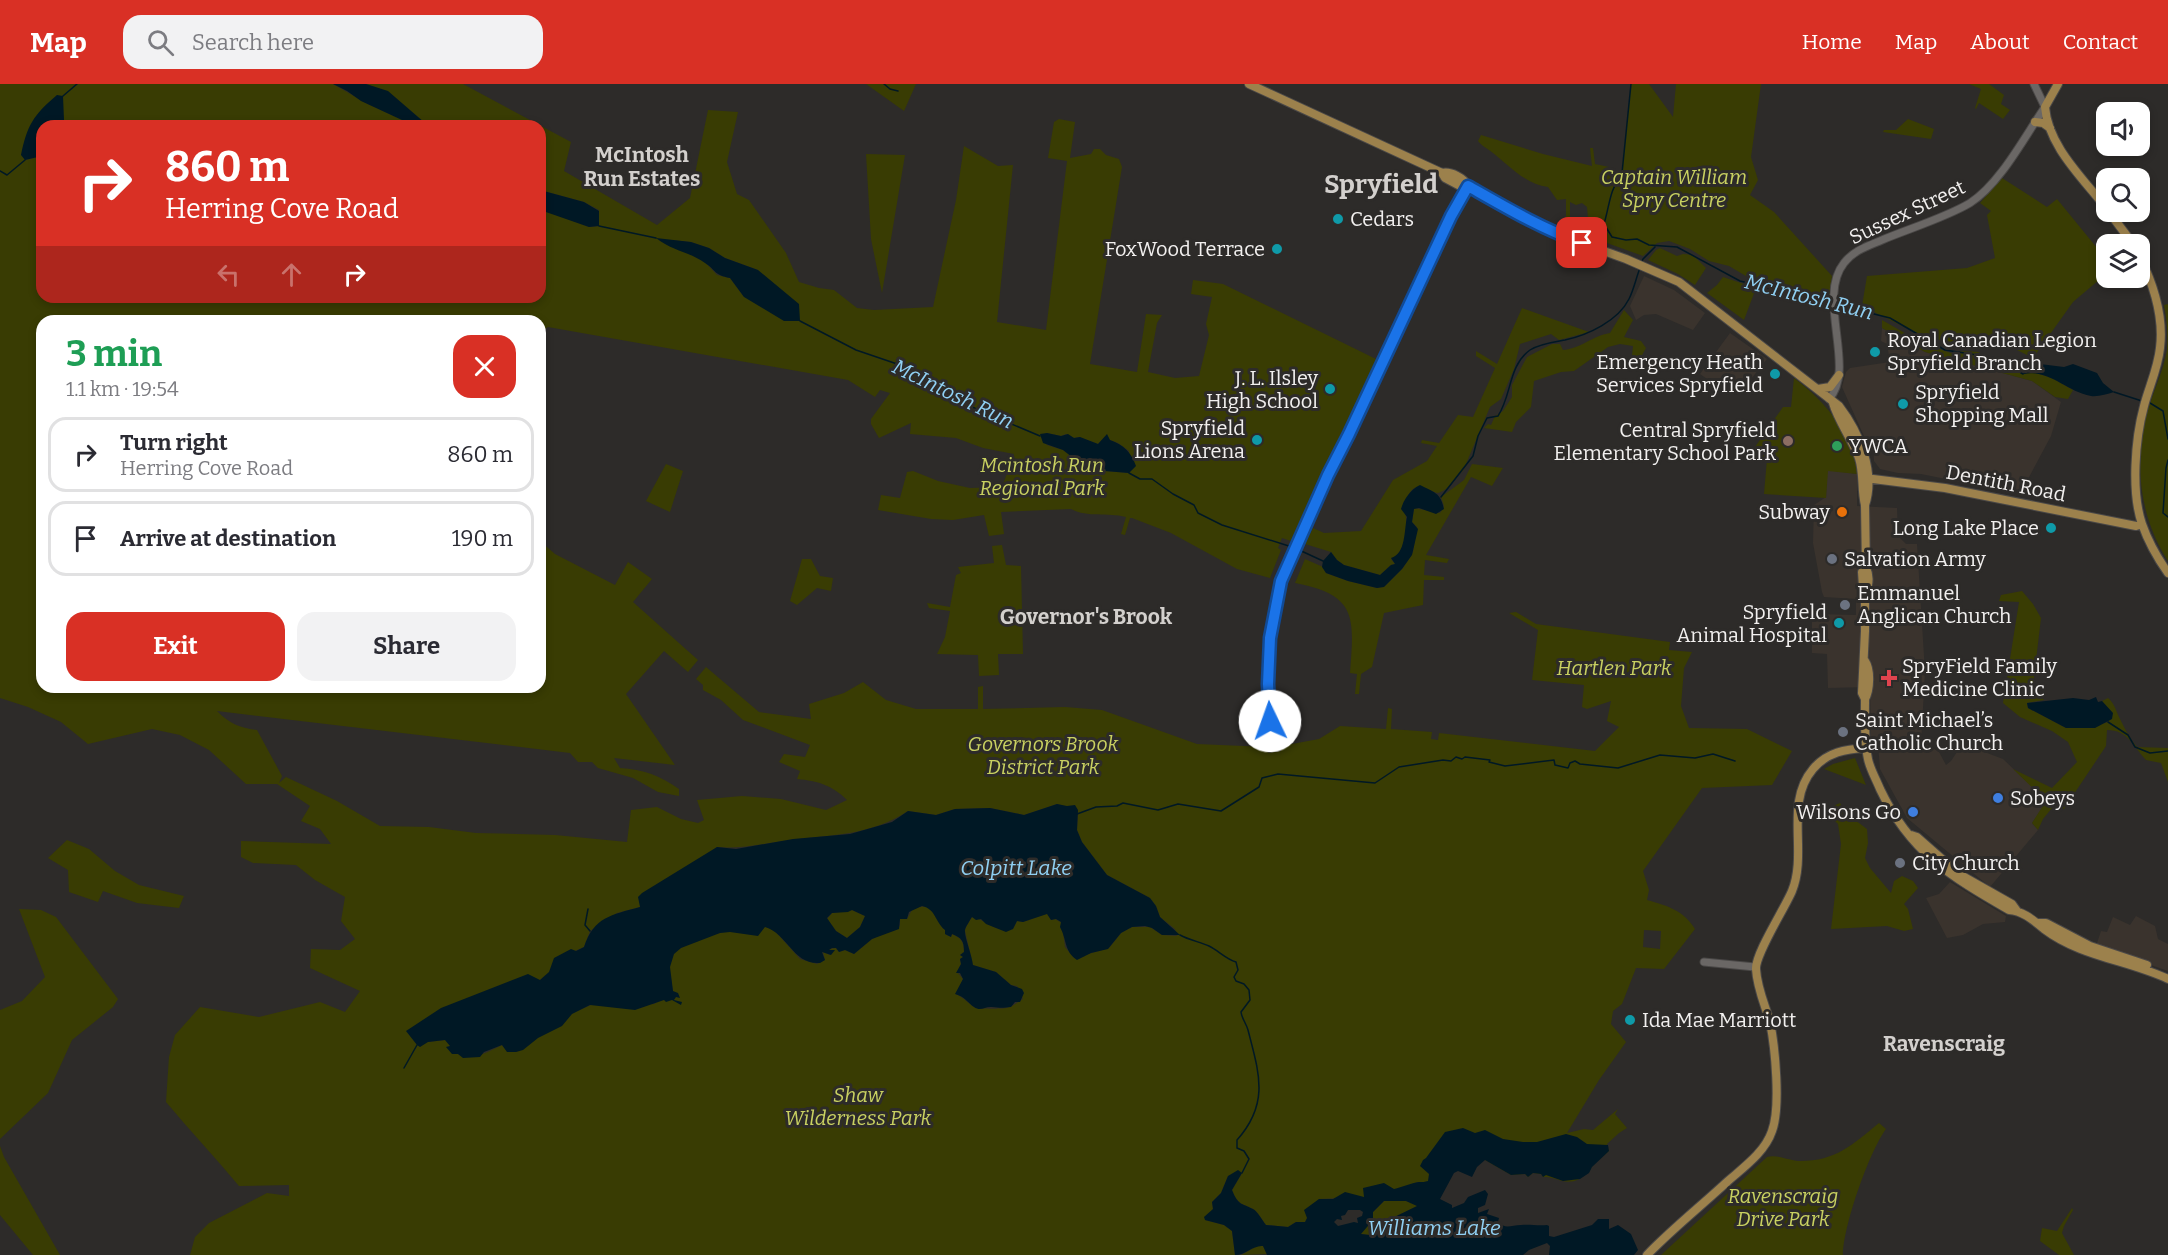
<!DOCTYPE html>
<html lang="en">
<head>
<meta charset="utf-8">
<style>
  body { margin:0; font-family:Bitter,serif; background:#f2f2f3; color:#2b2b33; height:100vh; display:flex; flex-direction:column; font-size:22px; white-space:nowrap }
  * { box-sizing:border-box; margin:0 }
  p { font-size:20px; color:#7c7c81 }
  .icon { flex:none; width:33px; height:33px; fill:none; stroke:currentColor; stroke-width:2; stroke-linecap:round; stroke-linejoin:round }
  .map { position:relative; flex:1; overflow:hidden }
  .drawer { position:absolute; left:36px; top:231px; width:510px; height:378px; display:flex; flex-direction:column; background:#fff; border-radius:18px; box-shadow:0 3px 9px #0003 }
  .drawer>* { flex:none }
  .top-card { position:absolute; left:36px; top:36px; width:510px; height:183px; border-radius:18px; box-shadow:0 3px 9px #0003; background:#d93025; color:#fff; overflow:hidden }
  .buttons { position:absolute; left:2096px; top:18px; display:grid; gap:12px }
  .buttons a { display:grid; place-items:center; width:54px; height:54px; border-radius:12px; background:#fff; box-shadow:0 3px 9px #0003; font-size:30px }
  .pin { position:absolute; display:grid; place-items:center; width:51px; height:51px; color:#fff; margin:-26px; border-radius:12px; box-shadow:0 3px 9px #0006 }
  .me { position:absolute; width:66px; margin:-33px; rotate:357deg; stroke-linejoin:round; filter:drop-shadow(0 0 4px #0008) }
  .turn { display:flex; align-items:center; gap:21px; height:126px; padding:0 30px; font-size:27px }
  .turn .icon { width:78px; height:78px; stroke-width:2.5 }
  .turn b { display:block; font-size:42px; line-height:51px }
  .lanes { display:flex; align-items:center; height:57px; padding:0 30px; background:#0003; justify-content:center; gap:30px; direction:ltr }
  .lanes .off { opacity:.35 }
  .round { display:grid; place-items:center; flex:none; width:63px; height:63px; border-radius:18px; background:#f2f2f3 }
  .headline { display:flex; align-items:center; justify-content:space-between; height:102px; padding:0 30px }
  h1 { font-size:36px; font-weight:700; line-height:45px; color:#1e9e55 }
  .button { display:flex; gap:12px; margin-top:auto; padding:12px 30px }
  .button a { flex:1; height:69px; border-radius:18px; background:#d93025; color:#fff; font-size:24px; font-weight:700; line-height:69px; text-align:center }
  .button a+a { background:#f2f2f3; color:#2b2b33 }
  ul { padding:0; list-style:none }
  li { display:flex; align-items:center; gap:18px; height:75px; margin:0 12px 9px; padding:0 18px; border:3px solid #e1e1e2; border-radius:18px }
  li div { flex:1 }
  li b { display:block; font-size:22px }
  li em { font-style:normal }
  header { display:flex; align-items:center; gap:36px; box-sizing:border-box; height:84px; padding:0 30px; background:#d93025; color:#fff }
  header strong { font-size:28px }
  nav { display:flex; gap:33px; margin-inline-start:auto; font-size:21px }
  .search { width:420px; height:54px; background:#f2f2f3; display:flex; align-items:center; gap:15px; box-sizing:border-box; padding:0 21px; border-radius:18px; color:#7c7c81; font-size:22px }
  .map>svg:first-child { display:block }
  .built { fill:#3a332d }
  .green { fill:#393c03; fill-rule:evenodd }
  .water { fill:#001825; fill-rule:evenodd }
  .lines { fill:none; stroke-linecap:round; stroke-linejoin:round }
  .stream { stroke:#001825; stroke-width:1.5 }
  .minor-casing { stroke:#4a4847; stroke-width:9 }
  .major-casing { stroke:#4a4847; stroke-width:10 }
  .minor { stroke:#6a6765; stroke-width:7 }
  .major { stroke:#9c814c; stroke-width:8 }
  .route-casing { stroke:#114b97; stroke-width:15 }
  .route { stroke:#1a73e8; stroke-width:10 }
  .culture-dot { fill:#0f9aa8; stroke:#2d2b29; stroke-width:2 }
  .education-dot { fill:#8d6e63; stroke:#2d2b29; stroke-width:2 }
  .leisure-dot { fill:#2e9e5b; stroke:#2d2b29; stroke-width:2 }
  .food-dot { fill:#e8710a; stroke:#2d2b29; stroke-width:2 }
  .worship-dot { fill:#6b7280; stroke:#2d2b29; stroke-width:2 }
  .health-dot { fill:#e0444e; stroke:#2d2b29; stroke-width:2 }
  .shop-dot { fill:#3f7fe0; stroke:#2d2b29; stroke-width:2 }
  .labels { text-anchor:middle; dominant-baseline:central; stroke-width:6; stroke-linejoin:round; paint-order:stroke }
  .park-label { font-size:20px; font-style:italic; fill:#c9d161; stroke:#2d2b29 }
  .street-label { font-size:20px; fill:#f2f0ef; stroke:#2d2b29 }
  .poi-label { font-size:20px; fill:#f2f0ef; stroke:#2d2b29; text-anchor:start }
  .neighbourhood-label { font-size:21px; font-weight:bold; fill:#d3d0cd; stroke:#2d2b29 }
  .water-label { font-size:21px; font-style:italic; fill:#90d0f3; stroke:#2d2b29 }
  .district-label { font-size:26px; font-weight:bold; fill:#d3d0cd; stroke:#2d2b29 }
</style>
</head>
<body>
<header>
<strong>Map</strong>
<div class="search"><svg class="icon" aria-label="search" viewBox="0 0 24 24"><circle cx="10" cy="10" r="6"/><path d="M15 15l6 6"/></svg>Search here</div>
<nav><a>Home</a><a>Map</a><a>About</a><a>Contact</a></nav>
</header>
<div class="map">
<svg width="2168" height="1171" viewBox="0 0 2168 1171">
  <rect width="100%" height="100%" fill="#2d2b29"/>
  <path class="built" d="M1644,192l30,14 31,23 -12,17 -37,-16 -12,1 -8,5 -6,-14z
    M1882,244l43,24 107,29 29,21 -10,34 -31,58 -99,-20 -23,-1 -18,-4 -6,-8 -1,-16h-5l-26,-58 4,-15 4,-4 40,-6 -3,-18 -6,-3z
    M1730,249l37,26 -24,30 -17,-10 -6,9 -20,-14z
    M1827,386l30,4v32l40,2 1,28 8,8h11l8,128 -4,72h6l12,8 7,13 5,-4 8,-12 3,2 2,-4 15,3 24,9 44,42 -15,22 6,7 -48,57 -83,-69 -27,-49 -2,-25 -7,-2 -1,-55 -42,1 -1,-34 -15,-1v-39l44,1v-16l-32,-2 -2,-5 -9,-49 1,-38 12,-8z
    M1950,798l56,34 -1,6 -22,2 -20,11 -16,3 -21,-40 13,-4z
    M2136,832l19,10 3,13 10,5v27l-72,-25 5,-15 6,1 6,-15 17,8z"/>
  <path class="green" d="M0,0h333l33,19 49,23h-353l2,-6 -7,-25 -32,65 17,-4v141h498v-89l49,19 10,-1v-16l-15,-8 -44,-12v-64h-124l7,-1 2,-2 -37,-31 -22,-8h97l108,58 -7,29 93,54 33,-27 18,-88 30,2 -11,50 10,32 12,6 37,53 13,29 20,6 15,2 23,18 17,2 59,-3 23,-107 8,-54 34,20 15,-1 -16,157 49,8 21,-169 -19,-3 6,-36 5,-3 16,3 -5,36 21,-4 3,-5h6l6,6 13,4 3,8 -32,197 47,8 9,-58 16,1 -5,8 -9,49 27,6 24,-2 10,-41 -3,-11 6,-27 -21,-3 2,-14 30,4 155,76 -87,181 -9,-3 -4,10 3,2 -11,28 -33,-9 -66,-36 -39,-15h-2l-5,17 -4,-1 5,-17c-19,-5 -38,1 -55,-8l-70,3 3,22 -15,2 -5,-21 -31,5 -22,-1 -53,-9 3,-15 19,3 7,-26 6,-1 25,10 32,7 32,-1 12,-33 -31,-6 -27,-10 -46,-4 1,-11 -32,15 -8,-14v-5l19,-26 -10,-3 -5,7 -27,-17 -300,-53 -8,5v-11h-498v366h498v-146l15,13 60,31 13,-23 24,17 -19,23 65,58 -10,12 -24,-21 -38,43 49,71 -61,-7 6,10c23,1 41,8 59,21v7l-21,-4 -25,-14 -35,-10 -6,-6h-14l-8,-9 -353,-42c13,13 23,17 40,19l25,46 -3,7 7,-6 51,24 43,25 49,1 47,6 79,2 72,7 4,-32 26,-3 24,12 17,4 6,-3 -7,-20 45,-4 39,3 45,11 21,-10c-15,-15 -29,-19 -50,-21l3,-8 -21,-9 5,-8 21,3 5,-12 -67,-25 -22,-20 -18,-10v-5l-7,-6 10,-12 53,45 52,7 -2,-15 35,-11 19,-11 23,18 30,9h62v-22l5,-1v23l82,-2 37,3 95,34 70,3 1,6 13,-2v-5l38,-7 21,-13 46,3 2,-21 4,1 -1,20 41,3 -1,7 7,1 1,-7 156,18 24,-24 -12,-6 4,-20 -24,8 -5,-2 2,-22 -52,-5 6,-50 -29,-17 7,-1 20,12 134,18 -1,8 23,2 -8,16 -3,38 8,22 58,1 45,22 -20,34 -70,3 -59,83 6,19 -2,10c21,6 36,10 48,29l-31,40 -28,-1 -14,36 -9,7 -2,13 15,18 -27,38 -32,53 17,-4 9,1 25,-21 -3,5 12,14 -8,5 -12,11 2,7c-3,3 -7,6 -11,9 -11,11 -16,25 -36,21 -7,-2 -11,-4 -19,-4l-2,-3 -8,-1 -5,4 -3,-3 -14,1 -26,-15 -60,23 -8,-1 -5,4 -47,11 -46,2 -14,23h-9l-8,5 -22,-2c-4,-5 -8,-13 -13,-16 -12,-6 -15,-4 -21,-19l10,-17 -14,3 -7,17 -9,9 1,7 -8,11 19,5 8,6 3,24h-1045l5,-18 14,-14 58,-30 22,3v-11l-50,1c-24,-29 -49,-55 -73,-84l3,-45 6,-22 25,-28 59,10 61,-15 25,10 15,-21 -50,-23 1,-19 29,1 15,-11 -14,-18 4,-24 -30,-17 -19,-15 -43,-2 -12,-6v-16l90,3 -11,-15 -19,-8 9,-15 -33,-22h-31l-37,-34 -29,-15 -28,-6 -64,15 -27,-22 -33,-15 -28,-9zM671,156l20,2 18,6 16,10 33,12 -14,27 -14,-19 -13,-3 -12,-13zM1047,349l14,3 5,-2 8,4 5,-1 19,7 6,-6 14,5 11,8v22l-24,-2 -7,-6 -20,-4 -15,-11 -16,-5 -5,-10zM1057,720l21,6 -1,20 5,12 25,33 43,23 6,8 4,11 15,12 2,7 -15,-1 -12,-8h-18l-11,6 -12,15 -35,10 -9,-11 -3,-24 -7,-4 -4,1 -3,-7 -25,9 -6,-1 -4,8c-18,4 -26,-9 -41,-12 -2,3 -7,11 -7,13 0,3 7,27 7,35l24,7 15,13 6,1 6,13c-6,3 -10,8 -17,9 -4,1 -29,1 -32,-1 -6,-4 -10,-9 -18,-13l7,-15 -6,-7 4,-8 -1,-5 3,-2 -3,-2 4,-3c0,-11 -3,-14 -12,-18l-1,3 -6,-3v-4c-12,-11 -10,-32 -33,-20l-5,9h-7v7l-28,13 -18,15 -9,-4 -6,2 -3,-4 -7,1 3,2 -2,4 -7,-3 2,8 -8,4 -17,-5 -26,-29 -12,-5 -64,12 -28,18v18l3,19 -19,12 -63,1 -21,9 -54,38h-8l-6,-7c-20,10 -35,19 -55,2l4,-1 -6,-6 -17,2 112,-62 35,-29 9,-4 6,-16 27,-18 23,-6 77,-60c25,2 49,-4 74,-7 44,-6 78,-4 117,-29l28,4 19,-6 35,-1 34,7zM1644,846l17,1 -1,18 -17,-2z
    M866,0h50l-12,27z
    M1631,0h18l24,33 3,-33h85l-10,73 7,23 -8,15 24,17 58,64 -3,24 -9,-4 -35,-5 -29,-9 -27,-16 -20,-5 -19,-12 -21,-8 -12,2 -14,13 -61,-22 6,-16 -1,-11 -5,-4 -6,2 -6,-3v27l-4,-1v-29l-9,1 -9,-13c-24,-3 -40,-23 -59,-37 -4,-3 -7,-4 -11,-9l3,-6 62,19 49,12 -2,-18h3l2,16 14,3 -1,8 13,1z
    M1969,0h20l15,11 -3,9 9,6 -7,9 -24,-16 -3,6 -1,-1 6,-19z
    M1908,35l26,10 -3,10 -48,-7 1,-2h12z
    M866,70l39,1 -23,138 -11,-54z
    M2002,94l45,29 10,-8 49,60v15l-33,28 -40,56 -24,-12 -57,-4 -28,-5 -62,-31 5,-30 100,-8 28,-10 -8,-43 4,-4 -11,-8z
    M1660,164l17,8 6,-2 10,1 13,13 -11,17 -17,-11 -30,-14 8,-10z
    M1723,193l33,11 -12,32 -37,-27 10,-8z
    M2168,220v257c-28,-43 -34,-95 -22,-145 6,-22 17,-43 21,-66 1,-15 0,-31 -3,-45z
    M1522,224l67,24 -30,8 -8,-6 -31,10 -6,25 -13,30 -11,8 -27,64c-11,8 -10,17 -25,22 -10,-2 -19,-12 -27,-2 -3,4 -4,8 -8,12 1,5 3,10 3,15 1,13 -1,36 -15,41l4,5 -4,1 -11,10 -36,-10 -7,-5 -6,-8 -26,-8 8,-16 11,5 37,-2 32,-51 34,-19 10,-15 -16,-3 1,-3 17,3 19,-28 15,2 22,-49 -19,-12v-5l21,13z
    M1624,226l9,10 -9,17 17,4 5,7 -5,9 -14,7 -2,-2 7,-6 1,-10 -13,-2 -12,3 -34,24 -13,1 -27,9 -3,26 -15,15 -4,10 -28,-4 4,-4 3,1 4,-9 8,-5 9,-14v-12l15,-28 25,-13h8l3,6c17,-1 29,-14 47,-17z
    M1882,236l42,24 27,9 15,-2 12,1 45,22 10,-2 19,6 21,12 -5,9 -13,-2 -23,-16 -107,-29 -43,-24z
    M1794,294c32,24 59,56 63,96l-29,-3 -2,27 -62,-4 3,-35 -19,-2 35,-50h8z
    M666,380l17,7 -13,41 -24,-11z
    M1472,380l31,4 -11,18 -21,-9 -45,78 23,4 -2,4 -22,-3 -1,15 20,2v3h-20l-1,25 -39,8 -12,54 -11,7 -2,20h-4l2,-20 -7,-1c4,-55 8,-78 -55,-90l10,-24 18,8 3,6 22,8 29,7 8,-2 18,-18 10,-16 4,-25 -5,-5 2,-14 26,5 4,-7 -3,-9 23,-17z
    M1002,461l4,20 15,1 2,88h-25l1,21 -20,1 -1,-21 -41,-1 8,-17 5,-26 -21,-3 -2,-5 23,4 6,-32 5,-2 -3,-6 36,-4 -2,-17z
    M802,475h9l9,17 13,2 -2,13 -14,-3 -20,17 -7,-4z
    M2022,507l11,13 8,14 -8,68 11,14 -17,3 1,5 38,20h23l19,-6 4,-9 -10,-12 6,-3c7,6 8,13 12,21 5,10 10,20 17,28l31,1v34l-7,-19 -15,-3c-13,-14 -18,-30 -39,-30l-1,16 -42,63 -12,-1 -9,11 -5,11 -6,-7 14,-22 -33,-32 39,19 25,-26 -9,-20 -16,-11 -32,-14 -17,-14 16,-101 -20,-1 2,-6z
    M1855,674l11,27 -42,-16 9,-5z
    M1840,719l7,11 20,15 1,14 -3,15 5,10 21,25 3,-12 8,-5 11,5 5,7 -14,16 4,5 5,20 -9,2 -17,-5 -56,3 10,-85 -3,-20 -14,-14z
    M67,756l22,9 26,22 24,14 45,11 -5,12 -42,-5 -34,-12 -5,11 -29,-10 -1,-22 -20,-12z
    M19,825l22,1 15,7 62,82 -5,8 -41,33 -24,53 -48,46v-129l22,-9 23,-24z
    M852,826l13,6 -5,11 -13,11 -11,-7 -9,-12 5,-6z
    M1879,1039l7,6c-17,23 -43,98 -43,126h-182l106,-98c10,-3 23,4 33,4 36,0 52,-16 79,-38z
    M0,1062l4,11 56,98h-27l-33,-40z
    M1384,1117h22l12,5 -41,19v3l-7,7 -10,-1 13,-14v-8z
    M2072,1124l1,2 -9,16 -2,7 12,22h-15l-19,-14 2,-13 15,3z
    M1257,1162h6l5,8 -27,1z"/>
  <path class="water" d="M333,0h33l22,7 37,32 -1,2 -9,1 -54,-25 -14,-10z
    M57,11l6,1 1,24 -2,6h-20v30l-17,4 -4,-5c6,-29 12,-40 36,-60z
    M540,106l44,12 15,9v15l-10,1 -46,-16 -3,-3z
    M656,154l35,4 18,6 16,10 33,12 41,34 1,17h-16l-40,-24 -14,-19c-16,-3 -13,-7 -25,-15 -15,-11 -33,-12 -49,-25z
    M2032,279l32,4 9,-3 24,9 6,10 11,9c-7,2 -16,5 -23,4 -26,-5 -41,-27 -68,-22z
    M1047,349l14,3 7,-2 6,4 6,-1 18,7 9,-10 3,6c14,5 21,12 26,26l-7,7 -24,-2 -7,-6 -21,-4 -14,-11 -20,-7 -3,-9z
    M1420,401c14,7 21,8 24,24l-8,5 -17,-6 -5,1 -2,13 6,7 -6,26 -10,14 -18,18 -7,1 -29,-7 -22,-8 -4,-6 1,-6 8,-9 6,8 7,5 36,10 11,-10 4,-1 -4,-6c15,-4 13,-28 16,-41l-6,-8c3,-10 10,-20 19,-24z
    M2096,613l2,5 4,-1 11,12 -1,6 -17,9h-29l-38,-20 -1,-5 46,-5 16,2z
    M1057,720l10,2 8,-1 3,5 -1,20 5,12 25,33 43,23 6,8 4,11 20,18h-18l-10,-7 -7,-2 -13,1 -11,6 -13,16 -17,4 -14,7c-13,-9 -10,-20 -17,-33l1,-5 -5,-3 -5,1 -4,-6 -24,8 -6,-1 -4,8 -7,3 -20,-8 -5,-5 -5,1 -4,-3c-2,3 -7,11 -7,13 -1,6 7,25 8,35l23,7 15,13 11,4 2,4 -4,9h-5l-4,5c-7,1 -12,1 -19,0 -7,-1 -11,5 -18,0 -7,-5 -9,-10 -19,-13l8,-15 -3,-6h-4l5,-9 -1,-5 3,-2 -3,-2 4,-3c0,-11 -2,-14 -12,-18l-1,3 -6,-3v-4c-10,-8 -9,-21 -23,-24l-13,6 -2,7h-7l-1,10 -27,10 -18,15 -9,-4 -6,2 -3,-4h-4l-3,2h6l-4,5 -9,-3 3,8 -5,3c-27,2 -32,-29 -55,-36l-7,9 -28,-4 -10,1 -39,15 -7,6 -4,13 3,24 5,2 2,5 -4,-1 -2,3 8,2 -1,3 -9,-5 -6,2 -2,-2 -29,10 -45,-5 -18,9 -10,12 -24,12 -15,12 -7,2h-9l-5,-7 -18,7 -4,5 -17,1 -5,-4h-6l-6,-7 4,-1 -5,-6 -17,2 -8,5 -3,-2 -11,-14 35,-23 87,-34 12,6 9,-8 5,-14 17,-9 5,2 8,-4c10,-30 27,-32 56,-40l-2,-10 4,-4 75,-46 19,2 57,-10 57,-5 42,-12 16,-11 28,4 19,-6 35,-1 34,7zM852,826l13,6 -5,11 -13,11 -11,-7 -9,-13 5,-5 16,-1z
    M1463,1044l12,5 10,-3 18,9 20,3h14l29,-8 11,3 10,7 21,1 1,6 -17,16 -3,6 -9,6 -17,2 -17,-6 -3,2 -2,-3 -8,-1 -5,4 -3,-3 -14,1 -26,-15 -8,7 -5,10 -14,-6 -4,2 -14,26 12,6v3l12,-5 4,-6 17,-7 3,4 -3,11 -7,3v5l11,-4 -2,5 12,4 -1,4c8,8 13,3 23,3 8,-1 17,1 26,0l2,1v10l5,1 38,-12 6,-6h11v10l9,-4 13,9 7,16 -4,5h-85l1,-9 -3,-3 -18,7 -6,5h-256l-4,-9c-10,-1 -17,9 -28,9l-3,-24 -8,-6 -19,-5 -1,-3 9,-8 -1,-7 9,-9 7,-17 10,-6 4,3 -10,17c6,15 9,13 21,19 5,3 9,11 13,16l22,2 8,-5h9l2,-4 -3,-8 15,-11h14l12,-7 19,5 -1,-9 21,-5 10,6c8,-2 17,-6 25,-7 3,0 6,0 9,-1l1,-7 -9,-8 3,-6 3,-2 19,-26zM1384,1117h22l11,5 -41,20 1,2 -7,7 -9,-1 12,-14v-8zM1348,1126h12l3,2 -1,4 -5,2 1,5 -4,-1 -16,4 -4,-4 3,-3 5,1 -1,-4 4,-1z"/>
  <g class="lines">
    <path class="stream" d="M884,0l6,5 8,2
      M1631,0l-9,89c-13,18 -12,31 -18,51l8,13 14,3 11,-1 12,6 28,2 63,34 90,23
      M63,12l14,-12
      M0,87l7,4 18,-15
      M599,142l57,12
      M1641,179l2,-4 12,-12
      M1838,221l52,13 55,32 51,8 27,16
      M800,237l56,29 47,16 35,22 40,22 62,26
      M2114,308l28,9
      M2150,319l13,8 5,28
      M2168,376l-2,8 -3,45 5,4
      M1129,389l11,6h12l21,15 21,11 4,8 24,12 70,22
      M1441,413l32,-41 5,-20 9,-18 11,-2c14,-21 10,-50 32,-66 9,-6 24,-8 35,-10 23,-5 53,-19 64,-41 5,-10 7,-21 11,-31
      M1297,465l26,12
      M2108,638l20,13 7,12 15,6 18,-2
      M1077,730l19,-7 21,-1 6,-3 35,7 20,-6 43,7 38,-24 3,-9 16,-4 97,9 24,-16 44,-7 8,1 5,-4 6,2 3,-2 25,3 -1,2 16,4 49,-6 1,5 13,3 2,-5 5,-2 5,3 38,4 42,-13 35,3 18,-4 22,7
      M588,825l-3,16 5,6
      M1180,851c9,5 20,7 29,11 10,5 17,13 27,16l2,8 -4,7 2,4 8,3 5,6 1,10 -9,12c1,7 5,11 7,18 11,43 22,73 -11,110v8l7,3 5,8 -7,14
      M404,984l13,-23"/>
    <defs>
      <path id="minor" d="M1829,315c28,-30 -13,-101 15,-136 10,-13 24,-17 38,-23 26,-11 65,-23 88,-37 30,-19 55,-67 75,-96l-11,-23
        M1270,637l-2,-37 2,-46 11,-57 46,-106 124,-259 17,-30
        M1704,878l51,5"/>
      <path id="major" d="M1249,0l193,89c9,-2 22,5 26,13l97,51 61,22 53,23 160,124c20,26 37,66 26,99
        M2058,0l-13,23c3,39 38,71 61,101
        M2035,38l8,1 7,5
        M1442,89l3,5 17,9 6,-1
        M2109,128l24,32
        M2139,171c14,28 25,61 21,93 -2,20 -11,39 -16,58 -9,33 -13,86 -2,118 6,17 16,35 26,49
        M1818,305l12,-2 9,-12
        M1833,319c5,18 19,36 26,55 5,16 2,31 6,47l1,63c4,8 3,17 -1,26
        M1865,394l80,10 191,38 6,-2
        M1866,484l-4,4 1,15 2,9v35l-3,62 3,6c0,19 -1,41 3,60 2,10 8,20 12,30 30,63 70,87 129,121 14,1 24,10 35,19 37,28 84,31 124,50
        M1865,615c5,-9 6,-29 0,-38
        M1911,751l6,2 42,37 53,30 5,7
        M2039,839h7l44,23 57,19
        M1647,1171c25,-26 54,-49 81,-74 16,-14 37,-29 44,-50 9,-24 3,-84 -2,-109 -5,-17 -13,-34 -14,-53 -1,-15 29,-61 36,-78 16,-39 -8,-88 21,-122 14,-17 33,-20 53,-21"/>
    </defs>
    <use href="#minor" class="minor-casing"/>
    <use href="#major" class="major-casing"/>
    <use href="#minor" class="minor"/>
    <use href="#major" class="major"/>
  </g>
  <g class="lines">
    <defs>
      <path id="route" d="M1270,637l-2,-37 2,-46 11,-57 47,-106 21,-41 102,-218 17,-30c37,21 74,43 114,57"/>
    </defs>
    <use href="#route" class="route-casing"/>
    <use href="#route" class="route"/>
  </g>
  <g class="culture-dot">
    <circle cx="1338" cy="135" r="6"/>
    <circle cx="1277" cy="165" r="6"/>
    <circle cx="1875" cy="268" r="6"/>
    <circle cx="1775" cy="290" r="6"/>
    <circle cx="1330" cy="305" r="6"/>
    <circle cx="1903" cy="320" r="6"/>
    <circle cx="1257" cy="356" r="6"/>
    <circle cx="2051" cy="444" r="6"/>
    <circle cx="1839" cy="539" r="6"/>
    <circle cx="1630" cy="936" r="6"/>
  </g>
  <circle class="education-dot" cx="1788" cy="357" r="6"/>
  <circle class="leisure-dot" cx="1837" cy="362" r="6"/>
  <circle class="food-dot" cx="1842" cy="428" r="6"/>
  <g class="worship-dot">
    <circle cx="1832" cy="475" r="6"/>
    <circle cx="1845" cy="521" r="6"/>
    <circle cx="1843" cy="648" r="6"/>
    <circle cx="1900" cy="779" r="6"/>
  </g>
  <path class="health-dot" d="M1886 585h6v6h6v6h-6v6h-6v-6h-6v-6h6z"/>
  <g class="shop-dot">
    <circle cx="1998" cy="714" r="6"/>
    <circle cx="1913" cy="728" r="6"/>
  </g>
  <g class="labels">
    <g class="park-label">
      <text x="1674" y="93">Captain William<tspan x="1674" dy="23">Spry Centre</tspan></text>
      <text x="1042" y="381">Mcintosh Run<tspan x="1042" dy="23">Regional Park</tspan></text>
      <text x="1614" y="584">Hartlen Park</text>
      <text x="1043" y="660">Governors Brook<tspan x="1043" dy="23">District Park</tspan></text>
      <text x="858" y="1011">Shaw<tspan x="858" dy="23">Wilderness Park</tspan></text>
      <text x="1783" y="1112">Ravenscraig<tspan x="1783" dy="23">Drive Park</tspan></text>
    </g>
    <g class="street-label">
      <text transform="translate(1907 128) rotate(-25)">Sussex Street</text>
      <text transform="translate(2006 399) rotate(11)">Dentith Road</text>
    </g>
    <g class="poi-label">
      <text x="1350" y="135">Cedars</text>
      <text x="1265" y="165" text-anchor="end">FoxWood Terrace</text>
      <text x="1887" y="256">Royal Canadian Legion<tspan x="1887" dy="23">Spryfield Branch</tspan></text>
      <text x="1763" y="278" text-anchor="end">Emergency Heath<tspan x="1763" dy="23">Services Spryfield</tspan></text>
      <text x="1318" y="294" text-anchor="end">J. L. Ilsley<tspan x="1318" dy="23">High School</tspan></text>
      <text x="1915" y="308">Spryfield<tspan x="1915" dy="23">Shopping Mall</tspan></text>
      <text x="1245" y="344" text-anchor="end">Spryfield<tspan x="1245" dy="23">Lions Arena</tspan></text>
      <text x="1776" y="346" text-anchor="end">Central Spryfield<tspan x="1776" dy="23">Elementary School Park</tspan></text>
      <text x="1849" y="362">YWCA</text>
      <text x="1830" y="428" text-anchor="end">Subway</text>
      <text x="2039" y="444" text-anchor="end">Long Lake Place</text>
      <text x="1844" y="475">Salvation Army</text>
      <text x="1857" y="509">Emmanuel<tspan x="1857" dy="23">Anglican Church</tspan></text>
      <text x="1827" y="528" text-anchor="end">Spryfield<tspan x="1827" dy="23">Animal Hospital</tspan></text>
      <text x="1902" y="582">SpryField Family<tspan x="1902" dy="23">Medicine Clinic</tspan></text>
      <text x="1855" y="636">Saint Michael’s<tspan x="1855" dy="23">Catholic Church</tspan></text>
      <text x="2010" y="714">Sobeys</text>
      <text x="1901" y="728" text-anchor="end">Wilsons Go</text>
      <text x="1912" y="779">City Church</text>
      <text x="1642" y="936">Ida Mae Marriott</text>
    </g>
    <g class="neighbourhood-label">
      <text x="642" y="71">McIntosh<tspan x="642" dy="24">Run Estates</tspan></text>
      <text x="1086" y="533">Governor's Brook</text>
      <text x="1944" y="960">Ravenscraig</text>
    </g>
    <g class="water-label">
      <text transform="translate(1809 213) rotate(14)">McIntosh Run</text>
      <text transform="translate(953 310) rotate(26)">McIntosh Run</text>
      <text x="1016" y="784">Colpitt Lake</text>
      <text x="1434" y="1144">Williams Lake</text>
    </g>
    <g class="district-label">
      <text x="1381" y="100">Spryfield</text>
    </g>
  </g>
</svg>
<div class="buttons">
<a><svg class="icon" aria-label="sound" viewBox="0 0 24 24"><path d="M4 9h4l5-4v14l-5-4H4zM17 9q2 3 0 6"/></svg></a>
<a><svg class="icon" aria-label="search" viewBox="0 0 24 24"><circle cx="10" cy="10" r="6"/><path d="M15 15l6 6"/></svg></a>
<a><svg class="icon" aria-label="layers" viewBox="0 0 24 24"><path d="M12 4l9 5-9 5-9-5zM3 14l9 5 9-5"/></svg></a>
</div>
<div class="pin" style="left:1582px;top:159px;background:#d93025"><svg class="icon" aria-label="arrive" viewBox="0 0 24 24"><path d="M6 21V4h12l-3 4 3 4H6"/></svg></div>
<svg class="me" style="left:1270px;top:637px" viewBox="-20 -20 40 40"><circle r="19" fill="#fff"/><path d="M0-13L10 11 0 6-10 11z" fill="#1a73e8"/></svg>
<div class="top-card">
<div class="turn"><svg class="icon" aria-label="right" viewBox="0 0 24 24"><path d="M7 20v-9h11M14 6l5 5-5 5"/></svg><div><b>860 m</b>Herring Cove Road</div></div>
<div class="lanes"><svg class="icon off" aria-label="left" viewBox="0 0 24 24"><path d="M17 20v-9H6M10 6l-5 5 5 5"/></svg><svg class="icon off" aria-label="ahead" viewBox="0 0 24 24"><path d="M12 20V5M6 11l6-6 6 6"/></svg><svg class="icon" aria-label="right" viewBox="0 0 24 24"><path d="M7 20v-9h11M14 6l5 5-5 5"/></svg></div>
</div>
<section class="drawer">
<div class="headline"><div><h1>3 min</h1><p>1.1 km · 19:54</p></div><a class="round" style="background:#d93025;color:#fff"><svg class="icon" aria-label="close" viewBox="0 0 24 24"><path d="M6 6l12 12M18 6L6 18"/></svg></a></div>
<ul>
<li><svg class="icon" aria-label="right" viewBox="0 0 24 24"><path d="M7 20v-9h11M14 6l5 5-5 5"/></svg><div><b>Turn right</b><p>Herring Cove Road</p></div><em>860 m</em></li>
<li><svg class="icon" aria-label="arrive" viewBox="0 0 24 24"><path d="M6 21V4h12l-3 4 3 4H6"/></svg><div><b>Arrive at destination</b></div><em>190 m</em></li>
</ul>
<div class="button"><a>Exit</a><a>Share</a></div>
</section>
</div>
</body>
</html>
